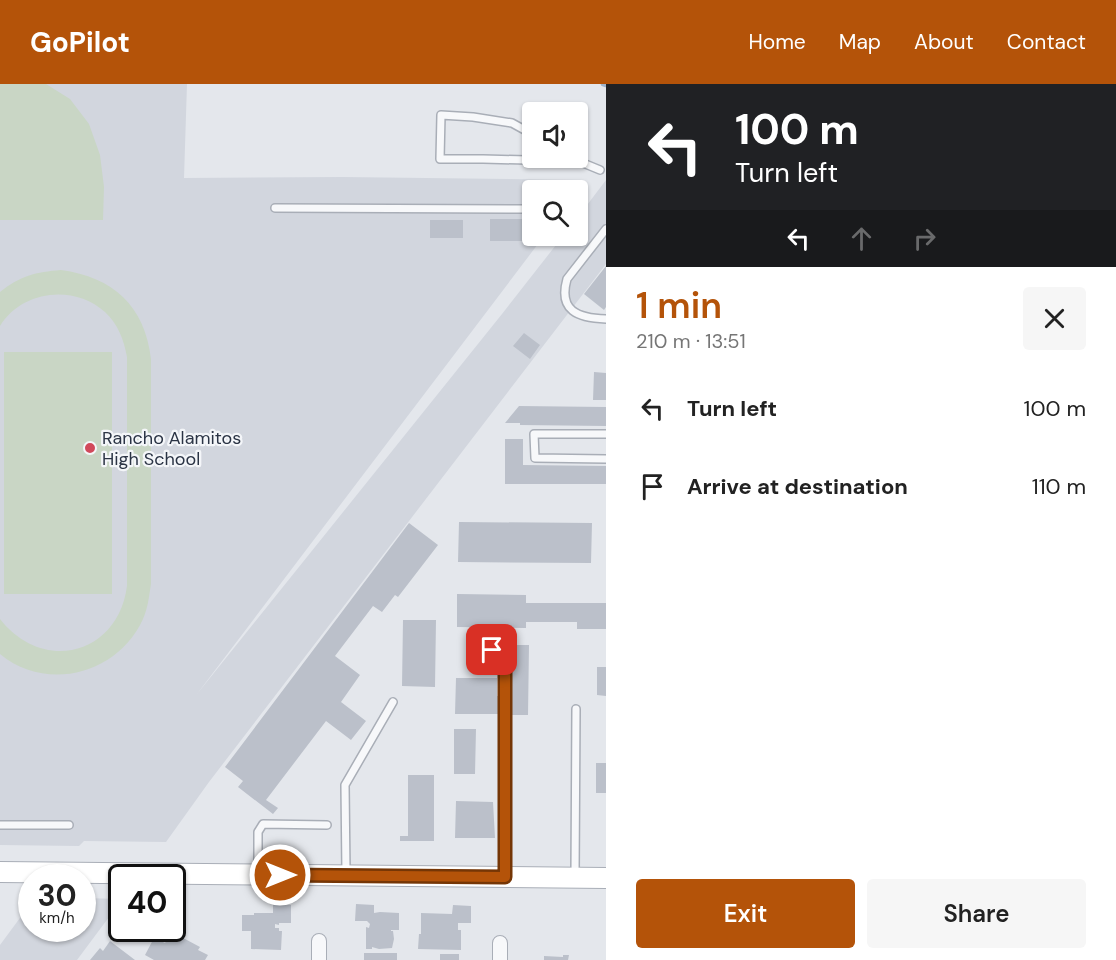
<!DOCTYPE html>
<html lang="en">
<head>
<meta charset="utf-8">
<style>
  body { margin:0; font-family:"DM Sans",sans-serif; background:#f6f6f6; color:#222; height:100vh; display:flex; flex-direction:column; font-size:22px; white-space:nowrap }
  * { box-sizing:border-box; margin:0 }
  p { font-size:20px; color:#767676 }
  .icon { flex:none; width:33px; height:33px; fill:none; stroke:currentColor; stroke-width:2; stroke-linecap:round; stroke-linejoin:round }
  .map { position:relative; flex:1; overflow:hidden }
  .sheet { display:flex; flex-direction:column; background:#fff; width:510px }
  .sheet>* { flex:none }
  .guide { background:#202124; color:#fff; overflow:hidden }
  .tools { position:absolute; left:522px; top:18px; display:grid; gap:12px }
  .tools a { display:grid; place-items:center; width:66px; height:66px; border-radius:6px; background:#fff; box-shadow:0 2px 4px #0004; font-size:30px }
  .speed { position:absolute; left:18px; top:780px; display:flex; gap:12px; font-size:30px; font-weight:700; text-align:center }
  .speed>* { display:grid; place-content:center; width:78px; height:78px; border-radius:50%; background:#fff; box-shadow:0 2px 4px #0004; line-height:1 }
  .speed small { font-size:15px; font-weight:400 }
  .speed .limit { border:3px solid #111; border-radius:9px; background:#fff; color:#111 }
  .pin { position:absolute; display:grid; place-items:center; width:51px; height:51px; color:#fff; margin:-26px; border-radius:12px; box-shadow:0 3px 9px #0006 }
  .me { position:absolute; width:66px; margin:-33px; rotate:90deg; stroke-linejoin:round; filter:drop-shadow(0 0 4px #0008) }
  .turn { display:flex; align-items:center; gap:21px; height:126px; padding:0 30px; font-size:27px }
  .turn .icon { width:78px; height:78px; stroke-width:2.5 }
  .turn b { display:block; font-size:42px; line-height:51px }
  .lanes { display:flex; align-items:center; height:57px; padding:0 30px; background:#0003; justify-content:center; gap:30px; direction:ltr }
  .lanes .off { opacity:.35 }
  .round { display:grid; place-items:center; flex:none; width:63px; height:63px; border-radius:6px; background:#f6f6f6 }
  .overview { display:flex; align-items:center; justify-content:space-between; height:102px; padding:0 30px }
  h1 { font-size:36px; font-weight:600; line-height:45px; color:#b45309 }
  .primary-button { display:flex; gap:12px; margin-top:auto; padding:12px 30px }
  .primary-button a { flex:1; height:69px; border-radius:6px; background:#b45309; color:#fff; font-size:24px; font-weight:600; line-height:69px; text-align:center }
  .primary-button a+a { background:#f6f6f6; color:#222 }
  ul { padding:0; list-style:none }
  li { display:flex; align-items:center; gap:18px; height:78px; padding:0 30px }
  li div { flex:1 }
  li b { display:block; font-size:22px }
  li em { font-style:normal }
  header { display:flex; align-items:center; gap:36px; box-sizing:border-box; height:84px; padding:0 30px; background:#b45309; color:#fff }
  header strong { font-size:28px }
  nav { display:flex; gap:33px; margin-inline-start:auto; font-size:21px }
  main { display:flex; flex:1; min-height:0 }
  .map>svg:first-child { display:block }
  .built { fill:#d2d6de }
  .green { fill:#c9d6c5 }
  .lines { fill:none; stroke-linecap:round; stroke-linejoin:round }
  .stream { stroke:#9fb4cc; stroke-width:4.5 }
  .building { fill:#bbc0ca }
  .lane-casing { stroke:#a9aeb7; stroke-width:10 }
  .street-casing { stroke:#a9aeb7; stroke-width:16 }
  .secondary-casing { stroke:#a9aeb7; stroke-width:22 }
  .lane { stroke:#f7f8fa; stroke-width:7 }
  .street { stroke:#f7f8fa; stroke-width:14 }
  .secondary { stroke:#fff; stroke-width:20 }
  .route-casing { stroke:#753606; stroke-width:15 }
  .route { stroke:#b45309; stroke-width:10 }
  .poi-dot { fill:#d1495b; stroke:#f4f6f9; stroke-width:2 }
  .labels { text-anchor:middle; dominant-baseline:central; stroke-width:4.5; stroke-linejoin:round; paint-order:stroke }
  .poi-label { font-size:18px; fill:#2b3445; stroke:#f4f6f9; text-anchor:start }
</style>
</head>
<body>
<header>
<strong>GoPilot</strong>
<nav><a>Home</a><a>Map</a><a>About</a><a>Contact</a></nav>
</header>
<main>
<div class="map">
<svg width="606" height="876" viewBox="0 0 606 876">
  <rect width="100%" height="100%" fill="#e4e7ec"/>
  <path class="built" d="M0,0h187l-3,94 158,-1 240,3 -7,10h-43v46h12l-347,458 305,-380 61,-78h15v-19l28,-37v84l-397,518 -43,60 -82,-1 -5,5 -79,-1z
    M83,814l38,1v2l-44,59h-77v-15l31,-42 1,25h50z"/>
  <path class="green" d="M0,0h46l24,15 19,25 11,31 4,32 -1,33h-103z
    M61,186c52,7 84,36 90,89v225c-2,12 -3,24 -8,35 -25,55 -96,74 -143,35v-35c43,55 118,36 127,-33v-229c-3,-17 -9,-33 -22,-45 -31,-28 -83,-22 -105,14v-34c20,-16 36,-20 61,-22z
    M4,268h108v242h-108z"/>
  <g class="lines">
    <path class="stream" d="M603,0l3,1"/>
  </g>
  <path class="building" d="M490,135h35v22h-35z
    M430,136h33v18h-33z
    M606,182v41l-2,3 -20,-16z
    M524,249l16,12 -10,14 -17,-13z
    M594,288l12,1v27h-13z
    M519,322l87,1v19l-86,-1v-2h-15z
    M505,355h18v26l83,1v18h-101z
    M459,438l133,1 -1,40 -133,-1z
    M409,439l29,22 -40,52 -3,-2 -13,17 -9,-6 -38,50 25,19 -19,27 25,19 -15,19 -25,-19 -60,79 12,8 -5,6 -35,-27 5,-6 -18,-14z
    M457,510l69,1v8h80v26h-29v-7h-51v6l-69,-1z
    M403,536h33l-1,67 -33,-1z
    M511,561h18l-1,70h-17z
    M597,583h9v29l-9,-1z
    M456,594h41v18h2v18h-44z
    M454,645h22l-1,45h-21z
    M596,679h10v30h-10z
    M408,691h26v66h-34v-5h8z
    M456,717l37,1 2,36h-40z
    M273,818h4v3h14v18h-12v2l-4,-1v4h4v3h3l-1,19 -30,-1v-18h-9v-16h12v-2h19z
    M356,820l18,1v8l6,-1 19,1v17h-8v1h2l1,8 -2,9 -13,1 -7,-2v2h-6v-22l3,1 1,-4 -3,-3h-12z
    M453,821l18,1v17h-13v7h3v20l-43,-1 1,-15h2v-21l31,1z
    M172,848l28,15 -2,3 10,5 -3,5h-51l-9,-5 9,-17 11,5z
    M110,857l25,19h-45l10,-12 3,3z
    M364,869h33v7h-33z
    M440,870h19v6h-19z
    M563,871h6l-1,5h-24v-4l19,1z"/>
  <g class="lines">
    <defs>
      <path id="lane" d="M532,50l-20,-11 -39,-6 -32,-2 -1,44h43l84,2 16,2 17,7
        M275,124l257,1
        M606,145l-39,50c-9,32 11,39 39,40
        M606,350h-72l1,24 71,1
        M479,562c12,4 24,7 26,21v208
        M0,741h69
        M258,789v-41l5,-8 64,1
        M346,789l-1,-88 48,-83
        M575,791l1,-166"/>
      <path id="street" d="M319,876v-19
        M500,876v-17"/>
      <path id="secondary" d="M0,788l606,6"/>
    </defs>
    <use href="#lane" class="lane-casing"/>
    <use href="#street" class="street-casing"/>
    <use href="#secondary" class="secondary-casing"/>
    <use href="#lane" class="lane"/>
    <use href="#street" class="street"/>
    <use href="#secondary" class="secondary"/>
  </g>
  <g class="lines">
    <defs>
      <path id="route" d="M280,791l225,2v-210l-1,-8 -12,-9"/>
    </defs>
    <use href="#route" class="route-casing"/>
    <use href="#route" class="route"/>
  </g>
  <circle class="poi-dot" cx="90" cy="364" r="6"/>
  <g class="labels">
    <g class="poi-label">
      <text x="102" y="354">Rancho Alamitos<tspan x="102" dy="21">High School</tspan></text>
    </g>
  </g>
</svg>
<div class="tools">
<a><svg class="icon" aria-label="sound" viewBox="0 0 24 24"><path d="M4 9h4l5-4v14l-5-4H4zM17 9q2 3 0 6"/></svg></a>
<a><svg class="icon" aria-label="search" viewBox="0 0 24 24"><circle cx="10" cy="10" r="6"/><path d="M15 15l6 6"/></svg></a>
</div>
<div class="speed"><div>30<small>km/h</small></div><div class="limit">40</div></div>
<div class="pin" style="left:492px;top:566px;background:#d93025"><svg class="icon" aria-label="arrive" viewBox="0 0 24 24"><path d="M6 21V4h12l-3 4 3 4H6"/></svg></div>
<svg class="me" style="left:280px;top:791px" viewBox="-20 -20 40 40"><circle r="17" fill="#b45309" stroke="#fff" stroke-width="3"/><path d="M0-11L8 9 0 5-8 9z" fill="#fff"/></svg>
</div>
<section class="sheet">
<div class="guide">
<div class="turn"><svg class="icon" aria-label="left" viewBox="0 0 24 24"><path d="M17 20v-9H6M10 6l-5 5 5 5"/></svg><div><b>100 m</b>Turn left</div></div>
<div class="lanes"><svg class="icon" aria-label="left" viewBox="0 0 24 24"><path d="M17 20v-9H6M10 6l-5 5 5 5"/></svg><svg class="icon off" aria-label="ahead" viewBox="0 0 24 24"><path d="M12 20V5M6 11l6-6 6 6"/></svg><svg class="icon off" aria-label="right" viewBox="0 0 24 24"><path d="M7 20v-9h11M14 6l5 5-5 5"/></svg></div>
</div>
<div class="overview"><div><h1>1 min</h1><p>210 m · 13:51</p></div><a class="round"><svg class="icon" aria-label="close" viewBox="0 0 24 24"><path d="M6 6l12 12M18 6L6 18"/></svg></a></div>
<ul>
<li><svg class="icon" aria-label="left" viewBox="0 0 24 24"><path d="M17 20v-9H6M10 6l-5 5 5 5"/></svg><div><b>Turn left</b></div><em>100 m</em></li>
<li><svg class="icon" aria-label="arrive" viewBox="0 0 24 24"><path d="M6 21V4h12l-3 4 3 4H6"/></svg><div><b>Arrive at destination</b></div><em>110 m</em></li>
</ul>
<div class="primary-button"><a>Exit</a><a>Share</a></div>
</section>
</main>
</body>
</html>
